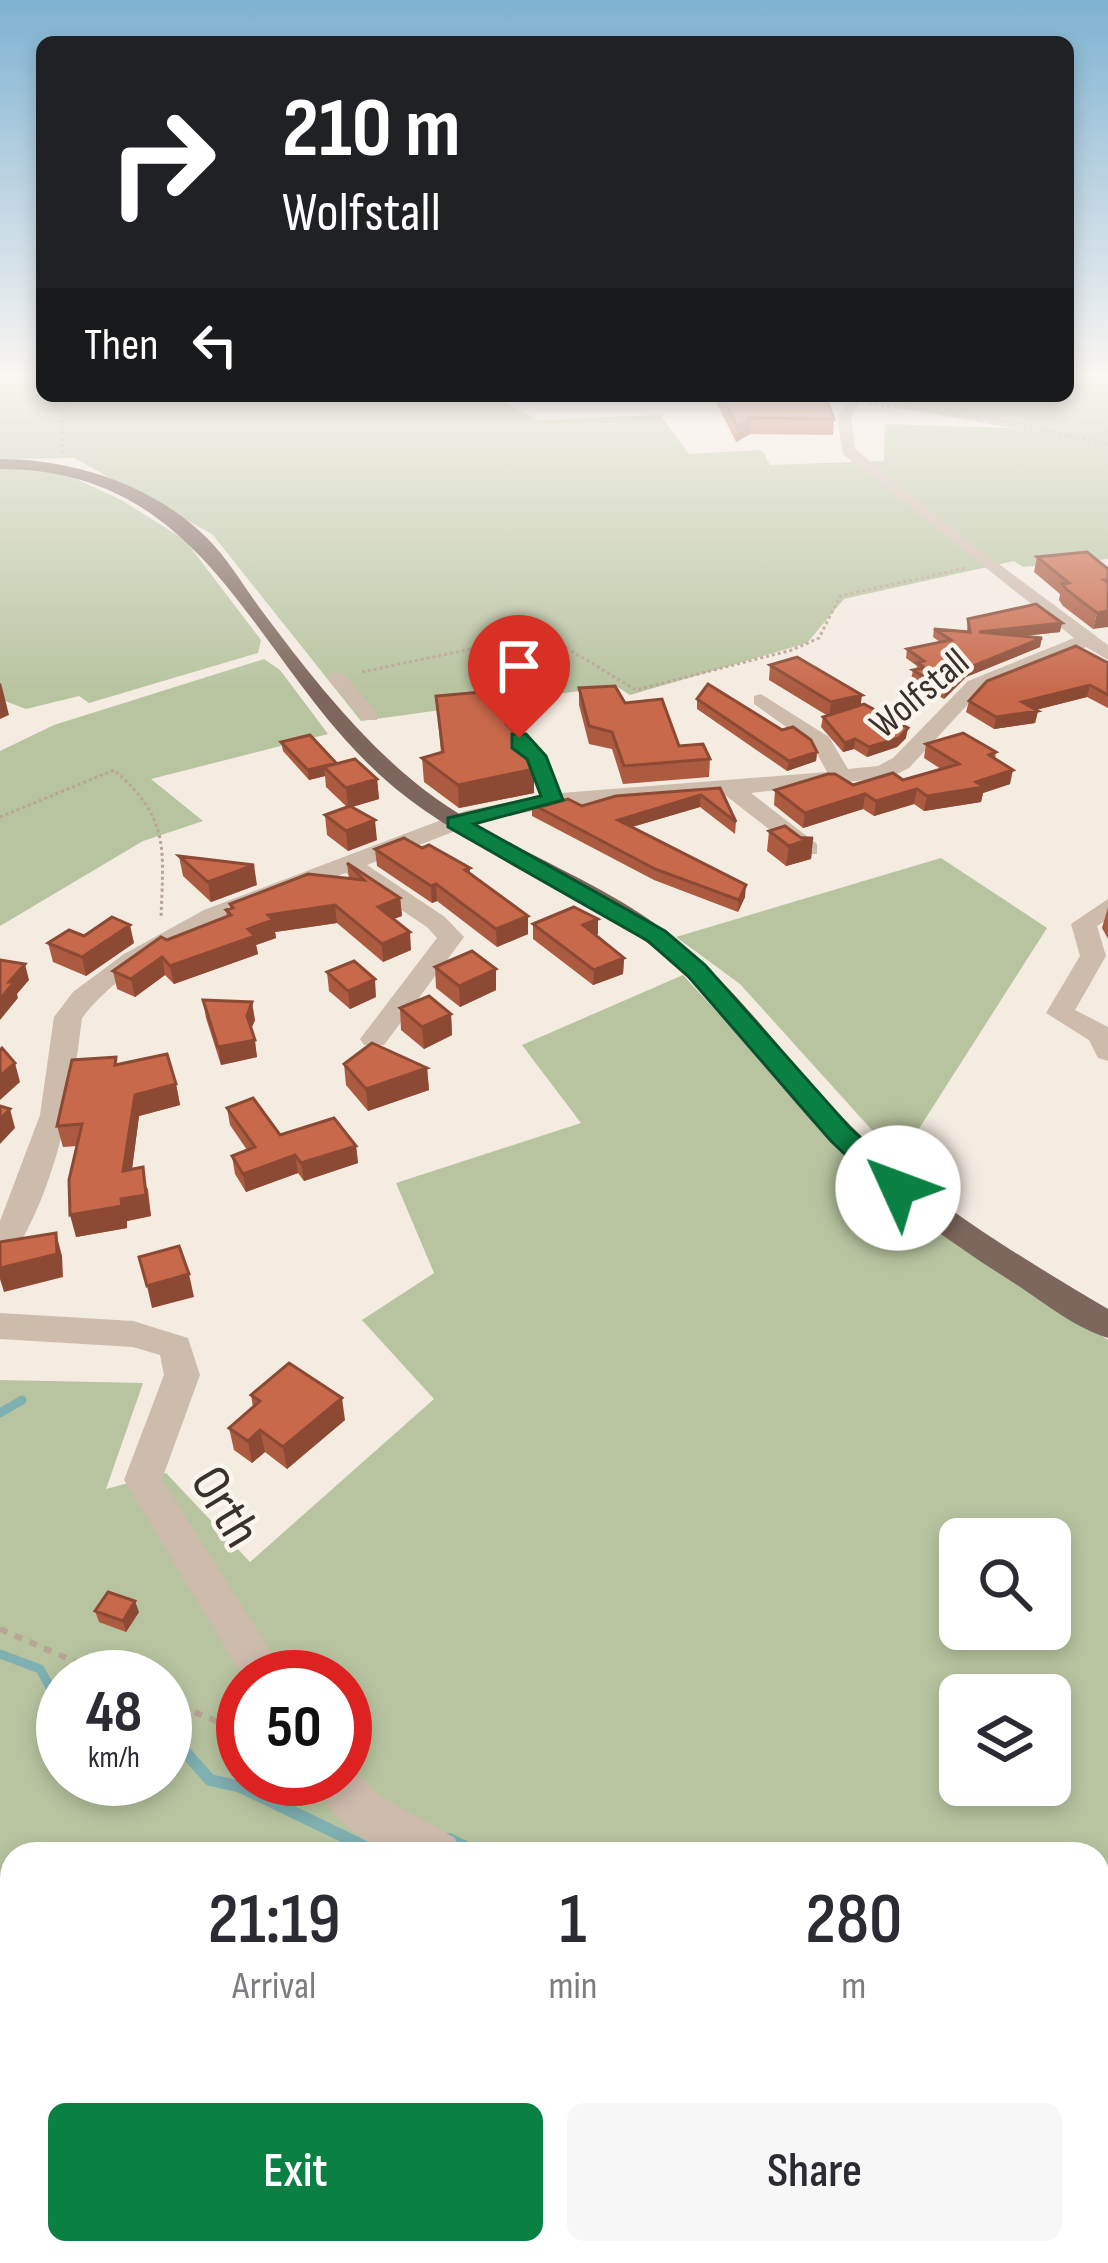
<!DOCTYPE html>
<html lang="en">
<head>
<meta charset="utf-8">
<style>
  body { margin:0; font-family:"Sofia Sans Condensed",sans-serif; background:#f7f7f7; color:#2b2b33; height:100vh; display:flex; flex-direction:column; font-size:45px; white-space:nowrap }
  * { box-sizing:border-box; margin:0 }
  p { font-size:39px; color:#7c7c81 }
  .icon { flex:none; width:66px; height:66px; fill:none; stroke:currentColor; stroke-width:2; stroke-linecap:round; stroke-linejoin:round }
  .map { position:relative; flex:1; overflow:hidden }
  .sheet { position:absolute; left:0px; top:1842px; width:1110px; height:423px; display:flex; flex-direction:column; background:#fff; border-radius:36px 36px 0 0; box-shadow:0 6px 18px #0003 }
  .sheet>* { flex:none }
  .top-card { position:absolute; left:36px; top:36px; width:1038px; height:366px; border-radius:18px; box-shadow:0 6px 18px #0003; background:#202124; color:#fff; overflow:hidden }
  .tools { position:absolute; left:939px; top:1518px; display:grid; gap:24px }
  .tools a { display:grid; place-items:center; width:132px; height:132px; border-radius:18px; background:#fff; box-shadow:0 6px 18px #0003; font-size:60px }
  .speed { position:absolute; left:36px; top:1650px; display:flex; gap:24px; font-size:60px; font-weight:700; text-align:center }
  .speed>* { display:grid; place-content:center; width:156px; height:156px; border-radius:50%; background:#fff; box-shadow:0 6px 18px #0003; line-height:1 }
  .speed small { font-size:30px; font-weight:400 }
  .speed .limit { border:18px solid #d22; background:#fff; color:#111 }
  .pin { position:absolute; display:grid; place-items:center; width:102px; height:102px; color:#fff; margin:-123px -51px; border-radius:50% 50% 50% 0; rotate:-45deg; box-shadow:0 0 12px #0007 }
  .pin .icon { rotate:45deg }
  .me { position:absolute; width:132px; margin:-66px; rotate:313deg; stroke-linejoin:round; filter:drop-shadow(0 0 9px #0008) }
  .turn { display:flex; align-items:center; gap:42px; height:252px; padding:0 48px; font-size:54px }
  .turn .icon { width:156px; height:156px; stroke-width:2.5 }
  .turn b { display:block; font-size:84px; line-height:102px }
  .then { display:flex; align-items:center; height:114px; padding:0 48px; background:#0003; gap:24px; font-size:45px }
  .eta { display:flex; justify-content:space-evenly; align-items:center; height:204px; text-align:center }
  .eta b { font-size:72px; font-weight:600; line-height:84px }
  .primary-button { display:flex; gap:24px; margin-top:auto; padding:24px 48px }
  .primary-button a { flex:1; height:138px; border-radius:18px; background:#0b8043; color:#fff; font-size:48px; font-weight:600; line-height:138px; text-align:center }
  .primary-button a+a { background:#f7f7f7; color:#2b2b33 }
  .map>svg:first-child { display:block }
  .green { fill:#b8c4a0; fill-rule:evenodd }
  .lines { fill:none; stroke-linecap:round; stroke-linejoin:round }
  .stream-far1 { stroke:#7fb0b2; stroke-width:9 }
  .stream { stroke:#7fb0b2; stroke-width:12 }
  .path-far1 { stroke:#b9a596; stroke-width:3; stroke-dasharray:3 3; stroke-linecap:butt }
  .path { stroke:#b9a596; stroke-width:6; stroke-dasharray:8 8; stroke-linecap:butt }
  .minor { fill:#cdbbac; fill-rule:evenodd }
  .major { fill:#7d675c; fill-rule:evenodd }
  .wall { fill:#ac5a40 }
  .shaded-wall { fill:#8c4a34 }
  .building { fill:#c8694b; stroke:#8c4a34; stroke-width:3 }
  .route { fill:#0b8043; stroke:#07532c; stroke-width:3 }
  .labels { text-anchor:middle; dominant-baseline:central; stroke-width:9; stroke-linejoin:round; paint-order:stroke }
  .far-street-label { font-size:39px; fill:#3b302b; stroke:#fbf5ee }
  .near-street-label { font-size:54px; fill:#3b302b; stroke:#fbf5ee }
</style>
</head>
<body>
<div class="map">
<svg width="1108" height="2263" viewBox="0 0 1108 2263">
  <rect width="100%" height="100%" fill="#f4ebe1"/>
  <path class="green" d="M0,376h42v20h449l47,24 122,-5 29,39 73,-4 8,15 114,-4 1,-37 128,4 -157,-28 -2,-4h214v-20h40v183l-85,8 -9,-6 -170,38 -37,44 -177,52 -14,-9 -255,35 -149,-187 -138,-76 -74,1z
    M0,467l55,2 68,32 62,39 76,100 -3,13 -169,50 -10,-7 -53,13 -26,-10z
    M264,659l16,11 48,64 -177,45 52,42 -60,20 -143,85v-175l54,-26z
    M941,858l106,70 -148,232 -159,-176 -64,-47z
    M683,975l203,221 222,144v923h-1055l-53,-12v-871l143,3 -37,106 60,-16 84,89 184,-163 -72,-79 72,-47 -38,-90 185,-60 -59,-78zM960,1539h90v90h-90zM63,1677h102v102h-102zM243,1677h102v102h-102zM960,1695h90v90h-90zM12,1854h1086v399h-1086z"/>
  <g class="lines">
    <path class="stream-far1" d="M0,1413l22,-13
      M0,1654l40,15 12,22 11,5"/>
    <path class="stream" d="M165,1749l22,5 23,26 31,7 139,67
      M449,1839l31,15
      M1098,2158l10,9"/>
    <path class="path-far1" d="M873,399l13,-3
      M869,404l136,17 103,23
      M62,453l2,-57
      M362,672l171,-36 27,8 76,46 156,-40 27,-12 21,-42 126,-28
      M0,817l114,-47c57,49 49,80 47,149"/>
    <path class="path" d="M0,1629l110,48
      M165,1700l78,32"/>
    <path class="minor" d="M853,398l7,4 -9,14 4,33 117,95 136,101v15l-22,-13 -104,42 -73,79 -18,9 -140,16 66,51v10h-16l-76,-59 -172,12 -74,15 -112,43 78,52 19,20 -80,108h-20l-4,-6 77,-101 -10,-11 -81,-54c-86,33 -206,70 -264,145 -10,83 -25,167 -70,239l-12,4v-40l40,-106 14,-98 19,-25 51,-38 80,-44 261,-99 75,-15 -14,-37 -15,-12v-14h16l20,23 14,37 266,-21 -14,-26 -59,-42v-8l7,-2 68,43 19,32 30,-3 15,-8 75,-77 106,-43 -231,-184 -6,-38z
      M329,673h14l34,39v8h-14l-34,-39z
      M1108,899v20l-11,7 9,30 -31,54 33,17v34l-10,-3 -9,-18 -43,-27 34,-57 -9,-32z
      M0,1313l133,8 55,17 12,37 -38,104 125,198h-44l-119,-197 40,-105 -4,-20 -27,-8 -133,-8z
      M345,1762l34,33 76,43 7,16c-20,0 -48,5 -67,0 -34,-9 -70,-44 -83,-75h33z
      M12,2227v26h42l-4,10h-50v-34z"/>
    <path class="major" d="M0,459c74,0 153,26 207,79 22,22 37,49 55,73 45,60 92,121 150,169 78,65 178,93 257,154 70,54 119,129 181,191 75,75 167,130 258,184v29c-33,-10 -65,-36 -94,-55 -74,-47 -146,-99 -205,-165 -53,-59 -97,-126 -160,-174 -84,-66 -190,-96 -269,-169 -131,-120 -172,-306 -380,-306z"/>
  </g>
  <path class="wall" d="M713,396h112l9,23 -1,16 -83,-1 -14,8z
    M1037,557l71,12 -15,60 -30,-23 -4,-6 1,-6 -26,-22z
    M968,619l92,13 -36,4 16,11 -74,30 -22,22 -33,-19 2,-10h3l1,-4 -11,-8 1,-9 33,-7 -7,-5 1,-8 33,2z
    M1108,663v45l-21,-11 -51,13 2,1 -3,12 -41,6 -28,-17 3,-11z
    M770,665l91,40 45,33 -9,9 -30,10 -13,-8 -11,3 -22,-25 2,-10 5,-1 -59,-36z
    M579,688l100,58 31,13 -1,18 -86,7 -11,-35 -23,-5 -10,-39z
    M436,696l84,10v22l-8,1 22,40v24l-75,15 -35,-26 -2,-24 19,-5z
    M697,699l120,53 -1,9 -29,10 -90,-62z
    M281,742l96,37 2,20 -27,8 25,33 -29,11 -21,-16 -2,-20 22,-8 -21,-20 -1,-11 -16,4 -26,-29z
    M926,744l70,8 -1,7 15,25 -27,9 -2,9 -57,9 -10,-7 -40,12 -11,-7 -60,19 -29,-23 1,-15 128,-10 38,-11 -17,-11z
    M720,788l16,34 -1,12 -35,-27 -68,20 113,70 -7,15 -84,-32 -122,-64v-12l12,2h38z
    M769,831l44,7 -2,21 -25,7 -19,-15z
    M422,848l48,20v6l58,42v18l-31,13 -60,-46 -5,2 -55,-37 -2,-17z
    M179,856l78,29 -46,17 -28,-26z
    M347,863l53,35 2,18 -9,3 18,31 -28,12 -46,-39 -62,9 1,6 -20,7 2,9 -84,30 -9,-9 -30,22 -18,-8 -4,-18 54,-31 60,-23 -1,-7 4,-1v-5l119,-25z
    M1108,907v32l-6,-11z
    M533,924l65,10 -2,1 28,23 -1,16 -30,11 -60,-46z
    M84,936l50,7 -48,33 -33,-14 -5,-19z
    M435,967l61,2v21l-36,17 -24,-19z
    M327,972l49,25 -26,12 -21,-18z
    M203,1000l52,20 -4,9 6,28 -36,8 -15,-47z
    M400,1008l51,6 1,21 -28,14 -23,-19z
    M344,1064l83,4 2,22 -61,21 -22,-26z
    M118,1065l58,19 4,21 -41,11 -7,53 16,20 3,27 -24,5v7l-51,9 1,-91 -14,1 -6,-21z
    M227,1108l53,27 76,11 2,17 -54,18 -6,-8 -52,19 -11,-18 -3,-18 15,-6 -17,-25z
    M251,1395l94,25 -58,49 -22,-17 -13,11 -18,-13 -5,-22 24,-21z
    M95,1611l44,1 -13,20 -27,-10z"/>
  <path class="shaded-wall" d="M751,418l-1,16 -14,8 1,-16z
    M1108,611v16l-15,2 4,-16z
    M1062,623l-2,9 -82,9 1,-9z
    M1042,638l-2,9 -74,30 -22,22 2,-9 22,-22z
    M1,683l8,32 -9,4v-35z
    M1090,685l-3,12 -64,16 15,-2 -3,12 -41,6 2,-12 26,-15z
    M862,695l-2,15 -31,7 2,-15z
    M520,706v22l-12,2 -2,-6 1,-17z
    M908,728l-2,10 -9,9 -30,10 2,-10z
    M855,739l-1,10 -11,3 2,-9z
    M817,752l-1,9 -29,10 2,-10z
    M336,763l-12,4 1,9 -16,4 -1,-10z
    M534,769v24l-75,15 -1,-23z
    M1013,770l-3,14 -27,9 -2,9 -57,9 3,-15z
    M377,779l2,20 -31,9 -2,-20z
    M917,789l-3,15 -40,12 2,-15z
    M865,794l-2,15 -60,19 2,-15z
    M701,795l-1,12 -82,24v-11z
    M375,820l2,20 -29,11 -2,-20z
    M813,838l-2,21 -25,7 3,-20z
    M254,865l3,20 -46,17 -3,-20z
    M436,884l1,17 -5,2 -1,-17z
    M746,885l-1,12 -7,15 1,-12z
    M400,898l2,18 -22,8 -2,-17z
    M335,905l2,18 -62,9 1,6 -20,7 2,9 -84,30 -4,-18 98,-51z
    M528,916v18l-31,13 -1,-18z
    M598,919v15l-15,6v-15z
    M130,925l4,18 -48,33 -4,-19z
    M410,932l1,18 -28,12 -1,-18z
    M162,957l3,18 -30,22 -4,-18z
    M624,958l-1,16 -30,11 1,-15z
    M25,964l4,16 -12,14 1,4 -18,22v-21l9,-17z
    M496,969v21l-36,17 -1,-21z
    M375,979l1,18 -26,12 -2,-18z
    M252,1002l3,18 -6,14 -2,-18z
    M451,1014l1,21 -28,14 -2,-22z
    M255,1040l2,17 -36,8 -3,-18z
    M15,1063l5,19 -20,18v-24z
    M427,1068l2,22 -61,21 -2,-22z
    M176,1084l4,21 -41,11 -10,76 -6,-21 12,-76z
    M10,1109l5,19 -15,16v-25z
    M356,1146l2,17 -54,18 -3,-18z
    M295,1155l3,18 -52,19 -3,-18z
    M143,1167l8,49 -24,5v7l-51,9 -6,-22 51,-16z
    M56,1233l6,23 1,21 -59,15 -4,-13v-11z
    M189,1274l5,23 -42,11 -5,-22z
    M342,1398l3,22 -58,49 -4,-22z
    M260,1430l5,22 -13,11 -4,-22z
    M135,1601l4,11 -13,20 -3,-11z"/>
  <path class="building" d="M722,396h103l9,23 -83,-1 -14,8z
    M1087,552l21,17v11h-4l4,3v28l-11,2 -30,-23 -5,-6 7,-1 -32,-26z
    M1036,604l26,19 -83,9 63,6 -74,30 -22,22 -33,-20 12,-2 -8,-5 7,-2 -17,-12 44,-9 -17,-11 36,3 -2,-13z
    M1076,646l32,17v32l-18,-10 -68,17 16,9 -42,6 -27,-16 18,-20z
    M797,657l65,38 -31,7 -61,-37z
    M708,684l74,46 11,-3 18,13 6,12 -28,9 -92,-62z
    M615,686l10,17 37,-4 17,47 24,-2 7,15 -86,7 -12,-34 -23,-6 -10,-38z
    M515,689l5,17 -13,1 -1,17 16,15 12,30 -76,16 -36,-27 21,-6 -7,-56z
    M864,704l44,24 -9,10 -30,9 -14,-8 -10,4 -22,-26z
    M963,733l33,19 -7,3 24,15 -37,12 8,5 -57,9 -10,-7 -41,12 -11,-7 -60,19 -30,-23 53,-16h7l18,11 40,-12 10,7 56,-16 -33,-20z
    M310,735l26,28 -28,7 -27,-28z
    M355,759l22,20 -31,9 -22,-21z
    M720,788l16,34 -35,-27 -83,25 128,65 -7,15 -84,-31 -123,-65 11,-2 1,4 24,-7 14,7 34,-10z
    M350,806l25,14 -29,11 -21,-16z
    M785,826l16,12h12l-24,8 -20,-15z
    M404,838l18,10 7,-3 41,23 -5,2 63,46 -32,13 -60,-45 -5,2 -56,-37z
    M179,856l75,9 -46,17z
    M347,863l53,35 -22,9 32,25 -28,12 -47,-39 -67,10 5,5 -25,9 7,7 -85,30 -8,-9 -31,22 -18,-8 48,-34 6,3 64,-25 -5,-5 7,-2 -3,-4 78,-30 56,6z
    M574,907l24,12 -15,6 41,33 -30,12 -61,-46z
    M112,917l18,8 -48,32 -34,-14 21,-13 15,6z
    M472,951l24,18 -37,17 -24,-19z
    M0,960l25,4 -16,18h5l-14,17z
    M354,961l21,18 -27,12 -21,-19z
    M429,996l22,18 -29,13 -22,-19z
    M203,1000l49,2 -5,14 8,24 -37,7z
    M372,1043l55,25 -61,21 -22,-25z
    M2,1048l13,15 -15,13v-26z
    M167,1054l9,30 -41,11 -12,76 20,-4 3,28 -25,4 1,7 -52,9 -1,-35 13,-56 -25,2 15,-66 44,-3 -1,8z
    M253,1098l27,37 54,-17 22,28 -55,17 -6,-8 -52,19 -11,-18 23,-9 -28,-39z
    M0,1106l10,3 -10,10z
    M56,1233l1,21 -57,14v-26z
    M179,1246l10,28 -42,12 -8,-29z
    M289,1363l53,35 -59,49 -23,-17 -12,11 -19,-13 31,-27 -9,-6z
    M108,1592l27,9 -12,20 -28,-10z"/>
  <linearGradient id="sky" x2="0" y2="1"><stop stop-color="#7eb2d2"/><stop offset="0.54" stop-color="#faf6f2"/><stop offset="1" stop-color="#faf6f2" stop-opacity="0"/></linearGradient>
  <rect width="1108" height="692" fill="url(#sky)"/>
  <path class="route" d="M512,734h14l20,22 17,44 -89,24 191,107 40,34 145,163 58,53 4,7 -4,7h-20l-57,-54 -143,-165 -40,-35 -200,-114v-9l93,-22 -14,-37 -15,-11z"/>
  <g class="labels">
    <g class="far-street-label">
      <text transform="translate(920 694) rotate(-40)">Wolfstall</text>
    </g>
    <g class="near-street-label">
      <text transform="translate(225 1507) rotate(59)">Orth</text>
    </g>
  </g>
</svg>
<div class="tools">
<a><svg class="icon" aria-label="search" viewBox="0 0 24 24"><circle cx="10" cy="10" r="6"/><path d="M15 15l6 6"/></svg></a>
<a><svg class="icon" aria-label="layers" viewBox="0 0 24 24"><path d="M12 4l9 5-9 5-9-5zM3 14l9 5 9-5"/></svg></a>
</div>
<div class="speed"><div>48<small>km/h</small></div><div class="limit">50</div></div>
<div class="pin" style="left:519px;top:738px;background:#d93025"><svg class="icon" aria-label="arrive" viewBox="0 0 24 24"><path d="M6 21V4h12l-3 4 3 4H6"/></svg></div>
<svg class="me" style="left:898px;top:1188px" viewBox="-20 -20 40 40"><circle r="19" fill="#fff"/><path d="M0-13L10 11 0 6-10 11z" fill="#0b8043"/></svg>
<div class="top-card">
<div class="turn"><svg class="icon" aria-label="right" viewBox="0 0 24 24"><path d="M7 20v-9h11M14 6l5 5-5 5"/></svg><div><b>210 m</b>Wolfstall</div></div>
<div class="then">Then<svg class="icon" aria-label="left" viewBox="0 0 24 24"><path d="M17 20v-9H6M10 6l-5 5 5 5"/></svg></div>
</div>
<section class="sheet">
<div class="eta">
<div><b>21:19</b><p>Arrival</p></div>
<div><b>1</b><p>min</p></div>
<div><b>280</b><p>m</p></div>
</div>
<div class="primary-button"><a>Exit</a><a>Share</a></div>
</section>
</div>
</body>
</html>
